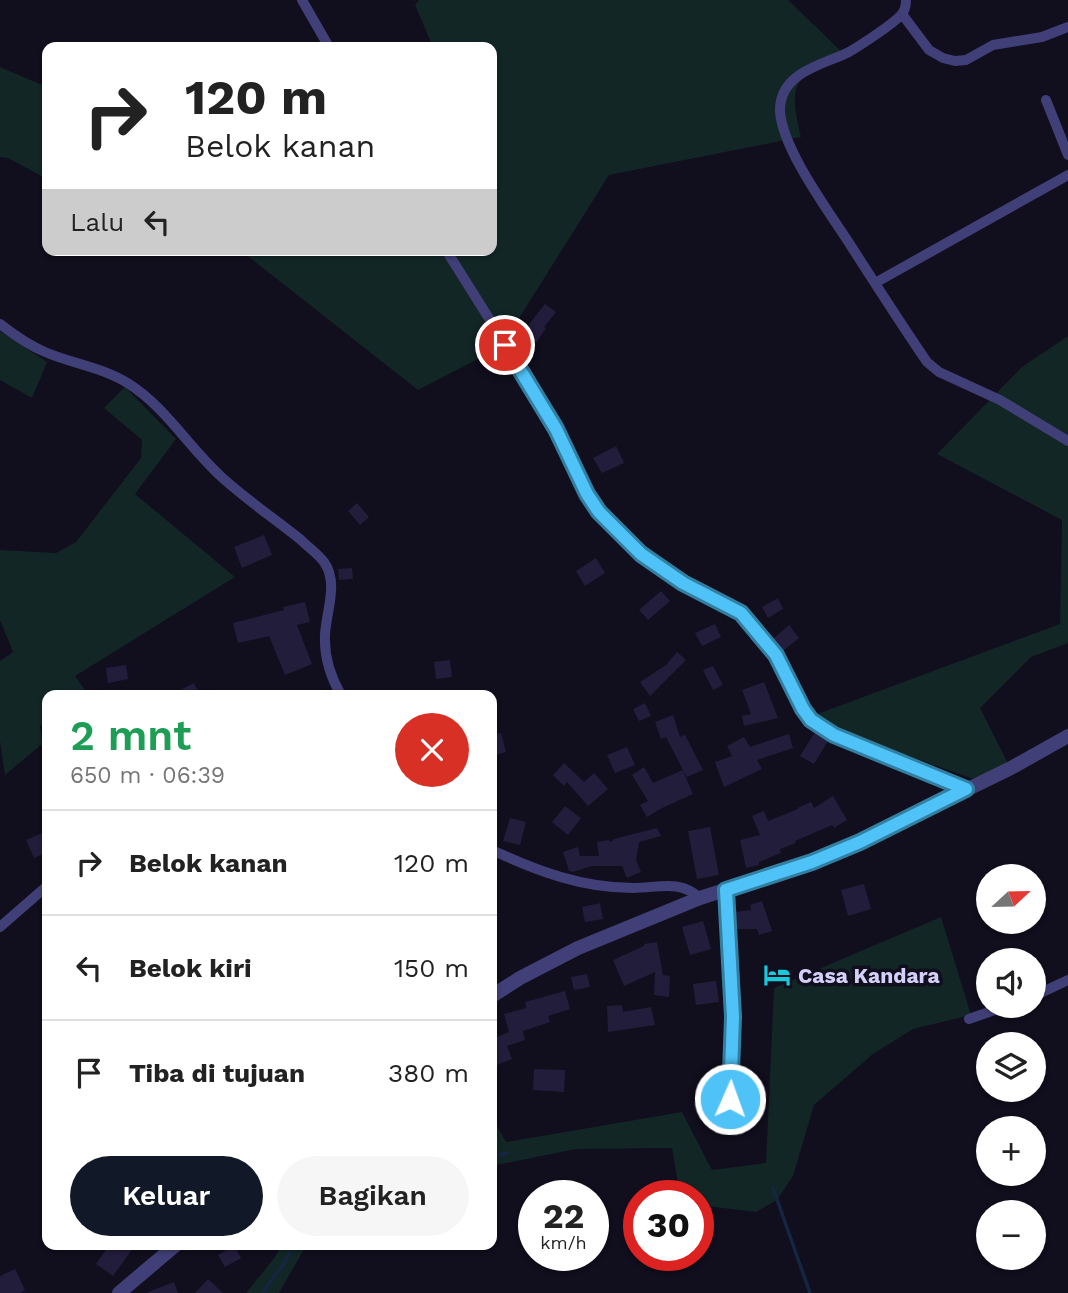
<!DOCTYPE html>
<html lang="id">
<head>
<meta charset="utf-8">
<style>
  body { margin:0; font-family:"Work Sans",sans-serif; background:#f6f6f6; color:#222; height:100vh; display:flex; flex-direction:column; font-size:26px; white-space:nowrap }
  * { box-sizing:border-box; margin:0 }
  p { font-size:23px; color:#767676 }
  .icon { flex:none; width:38px; height:38px; fill:none; stroke:currentColor; stroke-width:2; stroke-linecap:round; stroke-linejoin:round }
  .map { position:relative; flex:1; overflow:hidden }
  .details { position:absolute; left:42px; top:690px; width:455px; height:560px; display:flex; flex-direction:column; background:#fff; border-radius:14px; box-shadow:0 2px 5px #0004 }
  .details>* { flex:none }
  .top-card { position:absolute; left:42px; top:42px; width:455px; height:214px; border-radius:14px; box-shadow:0 2px 5px #0004; background:#fff; color:#222; overflow:hidden }
  .needle { width:46px; rotate:68deg }
  .tools { position:absolute; left:976px; top:864px; display:grid; gap:14px }
  .tools a { display:grid; place-items:center; width:70px; height:70px; border-radius:50%; background:#fff; box-shadow:0 2px 5px #0004; font-size:35px }
  .speed { position:absolute; left:518px; top:1180px; display:flex; gap:14px; font-size:35px; font-weight:700; text-align:center }
  .speed>* { display:grid; place-content:center; width:91px; height:91px; border-radius:50%; background:#fff; box-shadow:0 2px 5px #0004; line-height:1 }
  .speed small { font-size:18px; font-weight:400 }
  .speed .limit { border:10px solid #d22; background:#fff; color:#111 }
  .pin { position:absolute; display:grid; place-items:center; width:60px; height:60px; color:#fff; margin:-30px; border:4px solid #fff; border-radius:50%; box-shadow:0 2px 7px #0007 }
  .me { position:absolute; width:77px; margin:-38px; rotate:2deg; stroke-linejoin:round; filter:drop-shadow(0 0 5px #0008) }
  .turn { display:flex; align-items:center; gap:24px; height:147px; padding:0 28px; font-size:32px }
  .turn .icon { width:91px; height:91px; stroke-width:2.5 }
  .turn b { display:block; font-size:49px; line-height:60px }
  .then { display:flex; align-items:center; height:66px; padding:0 28px; background:#0003; gap:14px; font-size:26px }
  .round { display:grid; place-items:center; flex:none; width:74px; height:74px; border-radius:37px; background:#f6f6f6 }
  .overview { display:flex; align-items:center; justify-content:space-between; height:119px; padding:0 28px }
  h1 { font-size:42px; font-weight:600; line-height:52px; color:#1e9e55 }
  .button { display:flex; gap:14px; margin-top:auto; padding:14px 28px }
  .button a { flex:1; height:80px; border-radius:42px; background:#111827; color:#fff; font-size:28px; font-weight:600; line-height:80px; text-align:center }
  .button a+a { background:#f6f6f6; color:#222 }
  ul { padding:0; list-style:none }
  li { display:flex; align-items:center; gap:21px; height:105px; padding:0 28px; border-top:2px solid #e0e0e0 }
  li div { flex:1 }
  li b { display:block; font-size:26px }
  li em { font-style:normal }
  .map>svg:first-child { display:block }
  .green { fill:#122626 }
  .lines { fill:none; stroke-linecap:round; stroke-linejoin:round }
  .stream { stroke:#142641; stroke-width:3.5 }
  .building { fill:#231d3c }
  .minor { stroke:#413f77; stroke-width:10 }
  .tertiary { stroke:#413f77; stroke-width:14 }
  .route-casing { stroke:#337fa1; stroke-width:18 }
  .route { stroke:#4fc3f7; stroke-width:12 }
  .labels { text-anchor:middle; dominant-baseline:central; stroke-width:7; stroke-linejoin:round; paint-order:stroke }
  .poi-label { font-size:21px; font-weight:bold; fill:#d5d0f9; stroke:#110e1d; text-anchor:start }
</style>
</head>
<body>
<div class="map">
<svg width="1068" height="1293" viewBox="0 0 1068 1293">
  <rect width="100%" height="100%" fill="#110e1d"/>
  <path class="green" d="M419,0h369l57,55c-50,22 -58,25 -44,82l-192,38 -108,172 -83,43 -178,-140h203l7,15 10,-15h32v-51l3,-5 -3,-9v-138h-59l-18,-42z
    M0,67l47,20v92l-39,-21 -8,-1z
    M0,331l47,31 -15,36 -32,-18z
    M1068,336v307l-37,14 -51,51 32,63 -27,12 -181,-64 256,-95 2,-104 -125,-66 85,-87z
    M125,387l51,52 -41,55 100,83 -160,99 13,18 -2,1h-39v26l-7,5 2,18 -37,31 -5,-34v-80l13,-9 -13,-32v-70l56,3 20,-11 65,-84 1,-18 -38,-32z
    M941,917l30,98 -58,14 -40,25 -59,51 -21,71 -16,24 -21,12 -58,-7v-10h-18l-8,-47 -96,1 -84,17v-49l14,25 176,-30 30,58 54,-7 8,-175z
    M282,1244h25l-28,49h-33l29,-36z"/>
  <g class="lines">
    <path class="stream" d="M492,1156l16,-3
      M773,1188l37,105
      M262,1293l21,-28 11,-21"/>
  </g>
  <path class="building" d="M545,304l11,8 -12,15 2,1 -10,15 -14,-10z
    M616,446l8,17 -22,10 -9,-15z
    M357,503l12,14 -9,8 -12,-14z
    M264,535l8,20 -30,13 -8,-21z
    M596,558l9,15 -20,13 -9,-15z
    M352,568l1,11 -14,1 -1,-11z
    M661,591l9,10 -22,19 -9,-10z
    M778,598l5,11 -15,9 -6,-11z
    M305,602l5,20 -13,3 15,39 -27,11 -16,-39 -31,7 -5,-20 51,-13 -1,-3z
    M715,624l6,13 -19,9 -7,-13z
    M789,625l10,13 -16,13 -10,-12z
    M677,652l9,8 -36,36 -10,-14 26,-17z
    M450,660l2,17 -16,2 -2,-17z
    M126,665l2,14 -20,4 -2,-15z
    M713,666l10,19 -10,5 -10,-20z
    M764,682l14,36 -34,8 -2,-10 9,-2 -9,-24z
    M194,683l6,12h-30z
    M645,703l6,13 -12,5 -6,-12z
    M673,715l7,22 5,-2 18,35 -16,7 -4,-6 10,23 -31,14 -15,9 -7,-12 8,-4 -16,-26 12,-8 9,16 30,-13 -17,-33 -5,2 -6,-17z
    M815,732l13,9 -14,23 -14,-8z
    M501,733l5,19 -14,4v-21z
    M789,734l4,14 -36,12 5,9 -38,18 -9,-25 17,-6 -5,-10 17,-9 6,10z
    M627,747l8,18 -20,8 -8,-18z
    M564,763l20,19 10,-9 14,16 -20,17 -21,-24 -3,4 -11,-11z
    M833,796l14,24 -13,8 -2,-3 -37,16 1,2 -16,6 1,4 -22,9v3l-13,3 -6,-28 20,-5 -8,-19 12,-5 4,10 30,-12 -1,-1 14,-6 3,6z
    M565,806l16,12 -13,17 -16,-13z
    M510,818l16,4 -6,23 -17,-4z
    M710,827l9,48 -22,4 -9,-48z
    M657,828l4,8 -22,6 -3,18 5,12 -14,6 -5,-12h-30l-19,6 -4,-1 -6,-19 15,-5 2,9h19l-2,-14 11,-2 3,2 3,-3z
    M47,831v21l-13,6 -8,-18z
    M864,884l7,25 -23,7 -7,-26z
    M762,901l10,30 -13,4 -2,-6h-20l-2,-17 16,-2 -1,-5z
    M600,903l3,16 -18,3 -3,-15z
    M703,921l8,28 -21,6 -8,-28z
    M657,942l6,33 7,1 -1,21 -15,-2 1,-23 -31,14 -11,-26 31,-14v-2z
    M587,974l3,13 -16,3 -3,-13z
    M716,981l3,21 -23,3 -3,-21z
    M565,991l5,18 -22,7 2,6 -27,9 2,9 -18,6 5,13 -20,8v-28l17,-7 -5,-18 22,-6 -1,-6z
    M622,1005l1,7 28,-5 4,18 -47,7 -1,-26z
    M534,1069l31,1 -1,22 -31,-2z
    M705,1077l17,5 -6,17 -16,-5z
    M110,1244h26l-23,32 -17,-12z
    M234,1246l7,12 -16,9 -7,-12z
    M15,1269l10,21 -5,3h-20v-17z
    M208,1279l15,14h-28z
    M174,1282l4,11h-30v-1z"/>
  <g class="lines">
    <path class="minor" d="M302,0l27,47
      M906,0c0,5 -1,11 -5,15 -8,9 -40,30 -52,37 -26,13 -69,20 -69,58 1,38 50,103 71,136 25,39 50,78 76,116l12,10 61,28 68,41
      M902,14l27,36 14,8 12,3 11,-1 27,-15 49,-8 26,-10
      M1046,100l22,55
      M446,250l88,140 22,39 31,65 12,18 19,20 23,22 42,29 59,30 34,42 26,54 9,11 23,15 132,54
      M875,283l193,-108
      M0,324c14,11 28,21 45,28 28,12 57,15 84,32 38,24 62,67 97,97 24,21 50,39 75,59 7,7 17,14 23,22 15,21 2,50 1,73 -1,22 5,41 16,60
      M492,850c45,21 90,38 141,38 25,0 46,-9 67,10
      M726,889l7,128 -3,82
      M0,927l47,-41
      M1034,996l34,-16
      M969,1019l37,-13"/>
    <path class="tertiary" d="M492,996l28,-18 58,-30 122,-50 112,-36 48,-20 151,-74 57,-32
      M119,1293l58,-49"/>
  </g>
  <g class="lines">
    <defs>
      <path id="route" d="M505,345l51,84 31,65 12,18 42,42 42,29 58,30 35,42 27,54 8,11 23,15 132,54 -106,53 -48,20 -86,28 7,127 -3,82"/>
    </defs>
    <use href="#route" class="route-casing"/>
    <use href="#route" class="route"/>
  </g>
  <defs>
    <symbol id="hotel-bare" viewBox="-9 -9 18 18"><path d="M-6-4.5h1.5V1H6V5H4.5V3h-9V5H-6ZM-4 0a1.8 1.8 0 1 1 3.6 0ZM.5 0V-2.5h3Q6-2.5 6 0Z" fill="#1ac8dc" stroke="#110e1d" stroke-width="2.5" paint-order="stroke"/></symbol>
  </defs>
  <g fill-rule="evenodd">
    <use href="#hotel-bare" x="758" y="956" width="38" height="38"/>
  </g>
  <g class="labels">
    <g class="poi-label">
      <text x="798" y="975">Casa Kandara</text>
    </g>
  </g>
</svg>
<div class="tools">
<a><svg class="needle" viewBox="-14 -14 28 28"><path d="M0-13l5 13h-10z" fill="#e53935"/><path d="M0 13l5-13h-10z" fill="#767676"/></svg></a>
<a><svg class="icon" aria-label="sound" viewBox="0 0 24 24"><path d="M4 9h4l5-4v14l-5-4H4zM17 9q2 3 0 6"/></svg></a>
<a><svg class="icon" aria-label="layers" viewBox="0 0 24 24"><path d="M12 4l9 5-9 5-9-5zM3 14l9 5 9-5"/></svg></a>
<a>+</a>
<a>−</a>
</div>
<div class="speed"><div>22<small>km/h</small></div><div class="limit">30</div></div>
<div class="pin" style="left:505px;top:345px;background:#d93025"><svg class="icon" aria-label="arrive" viewBox="0 0 24 24"><path d="M6 21V4h12l-3 4 3 4H6"/></svg></div>
<svg class="me" style="left:730px;top:1099px" viewBox="-20 -20 40 40"><circle r="17" fill="#4fc3f7" stroke="#fff" stroke-width="3"/><path d="M0-11L8 9 0 5-8 9z" fill="#fff"/></svg>
<div class="top-card">
<div class="turn"><svg class="icon" aria-label="right" viewBox="0 0 24 24"><path d="M7 20v-9h11M14 6l5 5-5 5"/></svg><div><b>120 m</b>Belok kanan</div></div>
<div class="then">Lalu<svg class="icon" aria-label="left" viewBox="0 0 24 24"><path d="M17 20v-9H6M10 6l-5 5 5 5"/></svg></div>
</div>
<section class="details">
<div class="overview"><div><h1>2 mnt</h1><p>650 m · 06:39</p></div><a class="round" style="background:#d93025;color:#fff"><svg class="icon" aria-label="close" viewBox="0 0 24 24"><path d="M6 6l12 12M18 6L6 18"/></svg></a></div>
<ul>
<li><svg class="icon" aria-label="right" viewBox="0 0 24 24"><path d="M7 20v-9h11M14 6l5 5-5 5"/></svg><div><b>Belok kanan</b></div><em>120 m</em></li>
<li><svg class="icon" aria-label="left" viewBox="0 0 24 24"><path d="M17 20v-9H6M10 6l-5 5 5 5"/></svg><div><b>Belok kiri</b></div><em>150 m</em></li>
<li><svg class="icon" aria-label="arrive" viewBox="0 0 24 24"><path d="M6 21V4h12l-3 4 3 4H6"/></svg><div><b>Tiba di tujuan</b></div><em>380 m</em></li>
</ul>
<div class="button"><a>Keluar</a><a>Bagikan</a></div>
</section>
</div>
</body>
</html>
